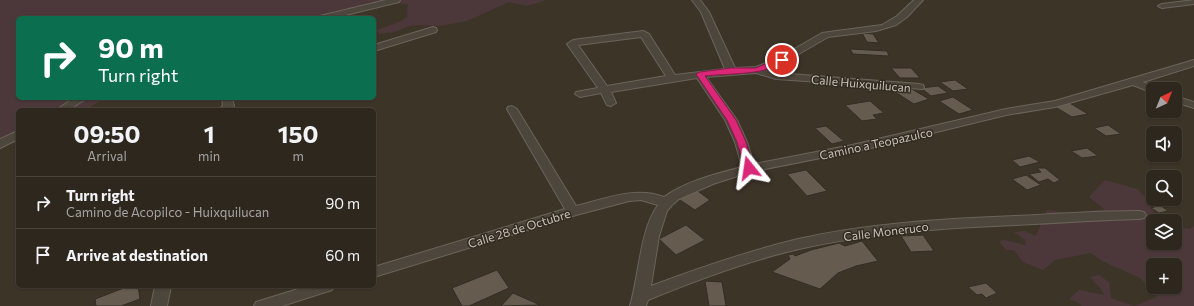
<!DOCTYPE html>
<html lang="en">
<head>
<meta charset="utf-8">
<style>
  body { margin:0; font-family:Commissioner,sans-serif; background:#362f27; color:#f1f3f6; height:100vh; display:flex; flex-direction:column; font-size:15px; white-space:nowrap }
  * { box-sizing:border-box; margin:0 }
  p { font-size:13px; color:#a7a5a4 }
  .icon { flex:none; width:22px; height:22px; fill:none; stroke:currentColor; stroke-width:2; stroke-linecap:round; stroke-linejoin:round }
  .map { position:relative; flex:1; overflow:hidden }
  .side { position:absolute; left:16px; top:108px; width:360px; height:180px; display:flex; flex-direction:column; background:#2e271e; border-radius:6px; box-shadow:0 1px 3px #0004,0 0 0 1px #49443c }
  .side>* { flex:none }
  .banner { position:absolute; left:16px; top:16px; width:360px; height:84px; border-radius:6px; box-shadow:0 1px 3px #0004,0 0 0 1px #49443c; background:#0b6e4f; color:#fff; overflow:hidden }
  .needle { width:26px; rotate:43deg }
  .controls { position:absolute; left:1146px; top:82px; display:grid; gap:8px }
  .controls a { display:grid; place-items:center; width:36px; height:36px; border-radius:6px; background:#2e271e; box-shadow:0 1px 3px #0004,0 0 0 1px #49443c; font-size:20px }
  .pin { position:absolute; display:grid; place-items:center; width:34px; height:34px; color:#fff; margin:-17px; border:2px solid #fff; border-radius:50%; box-shadow:0 1px 4px #0007 }
  .me { position:absolute; width:44px; margin:-22px; rotate:345deg; stroke-linejoin:round; filter:drop-shadow(0 0 3px #0008) }
  .turn { display:flex; align-items:center; gap:14px; height:84px; padding:0 16px; font-size:18px }
  .turn .icon { width:52px; height:52px; stroke-width:2.5 }
  .turn b { display:block; font-size:28px; line-height:34px }
  .eta { display:flex; justify-content:space-evenly; align-items:center; height:68px; text-align:center }
  .eta b { font-size:24px; font-weight:700; line-height:28px }
  ul { padding:0; list-style:none }
  li { display:flex; align-items:center; gap:12px; height:52px; padding:0 16px; border-top:1px solid #49443c }
  li div { flex:1 }
  li b { display:block; font-size:15px }
  li em { font-style:normal }
  .map>svg:first-child { display:block }
  .green { fill:#4c383a; fill-rule:evenodd }
  .building { fill:#655c4f; stroke:#342d23 }
  .lines { fill:none; stroke-linecap:round; stroke-linejoin:round }
  .street-casing { stroke:#6b645a; stroke-width:2 }
  .street { fill:#4d463c; fill-rule:evenodd }
  .route { fill:#db2777; stroke:#8e194d }
  .labels { text-anchor:middle; dominant-baseline:central; stroke-width:3; stroke-linejoin:round; paint-order:stroke }
  .street-label { font-size:12px; fill:#c8c2b8; stroke:#322b21 }
</style>
</head>
<body>
<div class="map">
<svg width="1194" height="306" viewBox="0 0 1194 306">
  <rect width="100%" height="100%" fill="#3d3428"/>
  <path class="green" d="M0,0h543l1,1 -17,5 -18,-4 -42,19 -28,5 -19,-1 -11,1 -14,6 -16,2 -2,-4 22,-8 8,-5 1,-13c-24,-4 -48,8 -71,14h-319v80h87l-20,12h-67v27l-3,1 -1,5 -14,3z
    M1105,180l32,9 7,7 12,4v2l-9,-1 6,8 3,8 8,4h-11v22h22v-16l15,2 4,-3v80h-60l23,-9 -17,-19 -38,-17 -11,-8 -36,7 -12,10 -20,-8 -9,-12h-8l-7,-9 5,-1 22,5 -1,-5 -11,-8 11,-1 11,5 11,-26 9,1 16,7 8,-6 24,-3 -15,-12zM1153,265h22v22h-22z
    M1099,275l10,7 2,16 23,8h-53l-2,-3 -10,-4 10,-9 25,5 -3,-6 -11,-12z"/>
  <path class="building" d="M862,33l11,1 6,9 -12,-1z
    M850,49l37,2 2,5 -36,-2z
    M891,68h20l9,10h-20z
    M955,80l13,9 -15,2 -13,-9z
    M938,86l10,7 -17,3 -10,-8z
    M910,88l19,11 -15,5 -19,-12z
    M953,97l20,13 -14,4 -20,-13z
    M870,101l14,12 -11,2 4,4 -15,2 -17,-16z
    M1068,102l20,12 -16,3 -20,-12z
    M1108,125l13,9 -15,2 -12,-8z
    M826,126l18,15 -12,3 -17,-16z
    M1087,148l11,8 -16,2 -11,-7z
    M1029,156l11,6 -20,5 -8,-7z
    M1037,168h8l15,12 -6,3 -6,-4 -9,3 -10,-8 12,-2z
    M806,170l21,21 -20,5 -20,-22z
    M1026,175l15,10 -14,5 -15,-11z
    M695,189l15,11 -15,10 -18,-12z
    M1160,205l8,6 -9,2 -8,-5z
    M686,225l19,15 -29,15 -17,-16z
    M923,235l11,16 -23,1 -10,-16z
    M862,241l16,20 -22,5 -18,7 -18,16 -48,-17 18,-13 -2,-4 5,-1 2,2 16,-6 28,-7 6,3z
    M497,270l12,18 -40,18h-7l-10,-18z
    M705,281l17,1 4,24h-17z
    M986,283l11,10 -11,5 -4,-4 -5,1 -9,-8z
    M129,286h9l2,13 -19,7h-25l-1,-7z
    M513,293l27,12 -39,1z"/>
  <g class="lines">
    <defs>
      <path id="street" d="M386,0h14l-1,2 -66,16h-14l1,-2z
        M692,0h8l9,12 26,56 21,-1 23,-9 43,-25 60,-8 15,-9 17,-16h9l-16,17 -11,8 -20,6 -48,6 -43,25 -19,8 11,3 142,11 4,1 1,2 -1,2 -147,-10 -20,-6 -50,4 31,43 10,22 7,22 98,-19 154,-36 49,-8 139,-41v6l-51,16 14,6 1,1h-5v4l-20,-8 -78,22 -49,8 -135,33 -121,24 -37,12 -34,15 -7,6 -5,6 -8,25 -8,50c48,-18 97,-35 147,-47 71,-16 144,-20 217,-23 41,-2 83,-5 124,-5l5,1 2,3 -2,3 -5,1c-41,1 -82,4 -124,6 -72,3 -145,8 -216,24 -52,12 -102,31 -151,51l-2,6h-16c9,-30 10,-77 28,-101l-17,-5 -12,1 -53,14 -202,62v-10l191,-58 -58,-100 1,-2 4,-1 5,3 59,97c29,-7 59,-20 88,-9 22,-16 52,-23 78,-30l-7,-25 -10,-22 -28,-42 -86,14 5,11 -5,3 -4,-1 -6,-12 -21,4 -5,-3 1,-2 22,-4 -31,-44 6,-4 70,-9 6,3 26,41 50,-6 -24,-57zM641,37l25,39 -59,10 -29,-41z
        M1194,0v4l-32,4 -4,-2 4,-2z
        M433,27l3,1 1,2 -1,2 -62,19v-6z
        M1175,96l19,6v6l-19,-6z
        M74,98h13l-18,12h-13z
        M222,98h10l2,8c-3,6 -9,4 -15,4l4,-5z
        M18,131v8l-18,9v-9z
        M155,286h16l-4,20h-16z
        M308,286h27l-3,4 -50,16h-28l2,-4z"/>
    </defs>
    <use href="#street" class="street-casing"/>
    <use href="#street" class="street"/>
  </g>
  <path class="route" d="M779,58h3l4,2c-18,16 -58,13 -81,16l31,44 10,22 7,26 -1,2h-7l-8,-28 -10,-22 -31,-46 4,-2 31,-4h25z"/>
  <g class="labels">
    <g class="street-label">
      <text transform="translate(861 83) rotate(5)">Calle Huixquilucan</text>
      <text transform="translate(876 143) rotate(-12)">Camino a Teopazulco</text>
      <text transform="translate(519 228) rotate(-17)">Calle 28 de Octubre</text>
      <text transform="translate(886 231) rotate(-7)">Calle Moneruco</text>
    </g>
  </g>
</svg>
<div class="controls">
<a><svg class="needle" viewBox="-14 -14 28 28"><path d="M0-13l5 13h-10z" fill="#e53935"/><path d="M0 13l5-13h-10z" fill="#a7a5a4"/></svg></a>
<a><svg class="icon" aria-label="sound" viewBox="0 0 24 24"><path d="M4 9h4l5-4v14l-5-4H4zM17 9q2 3 0 6"/></svg></a>
<a><svg class="icon" aria-label="search" viewBox="0 0 24 24"><circle cx="10" cy="10" r="6"/><path d="M15 15l6 6"/></svg></a>
<a><svg class="icon" aria-label="layers" viewBox="0 0 24 24"><path d="M12 4l9 5-9 5-9-5zM3 14l9 5 9-5"/></svg></a>
<a>+</a>
</div>
<div class="pin" style="left:782px;top:60px;background:#d93025"><svg class="icon" aria-label="arrive" viewBox="0 0 24 24"><path d="M6 21V4h12l-3 4 3 4H6"/></svg></div>
<svg class="me" style="left:749px;top:168px" viewBox="-20 -20 40 40"><path d="M0-17L14 15 0 8-14 15z" fill="#db2777" stroke="#fff" stroke-width="4"/></svg>
<div class="banner">
<div class="turn"><svg class="icon" aria-label="right" viewBox="0 0 24 24"><path d="M7 20v-9h11M14 6l5 5-5 5"/></svg><div><b>90 m</b>Turn right</div></div>
</div>
<section class="side">
<div class="eta">
<div><b>09:50</b><p>Arrival</p></div>
<div><b>1</b><p>min</p></div>
<div><b>150</b><p>m</p></div>
</div>
<ul>
<li><svg class="icon" aria-label="right" viewBox="0 0 24 24"><path d="M7 20v-9h11M14 6l5 5-5 5"/></svg><div><b>Turn right</b><p>Camino de Acopilco - Huixquilucan</p></div><em>90 m</em></li>
<li><svg class="icon" aria-label="arrive" viewBox="0 0 24 24"><path d="M6 21V4h12l-3 4 3 4H6"/></svg><div><b>Arrive at destination</b></div><em>60 m</em></li>
</ul>
</section>
</div>
</body>
</html>
